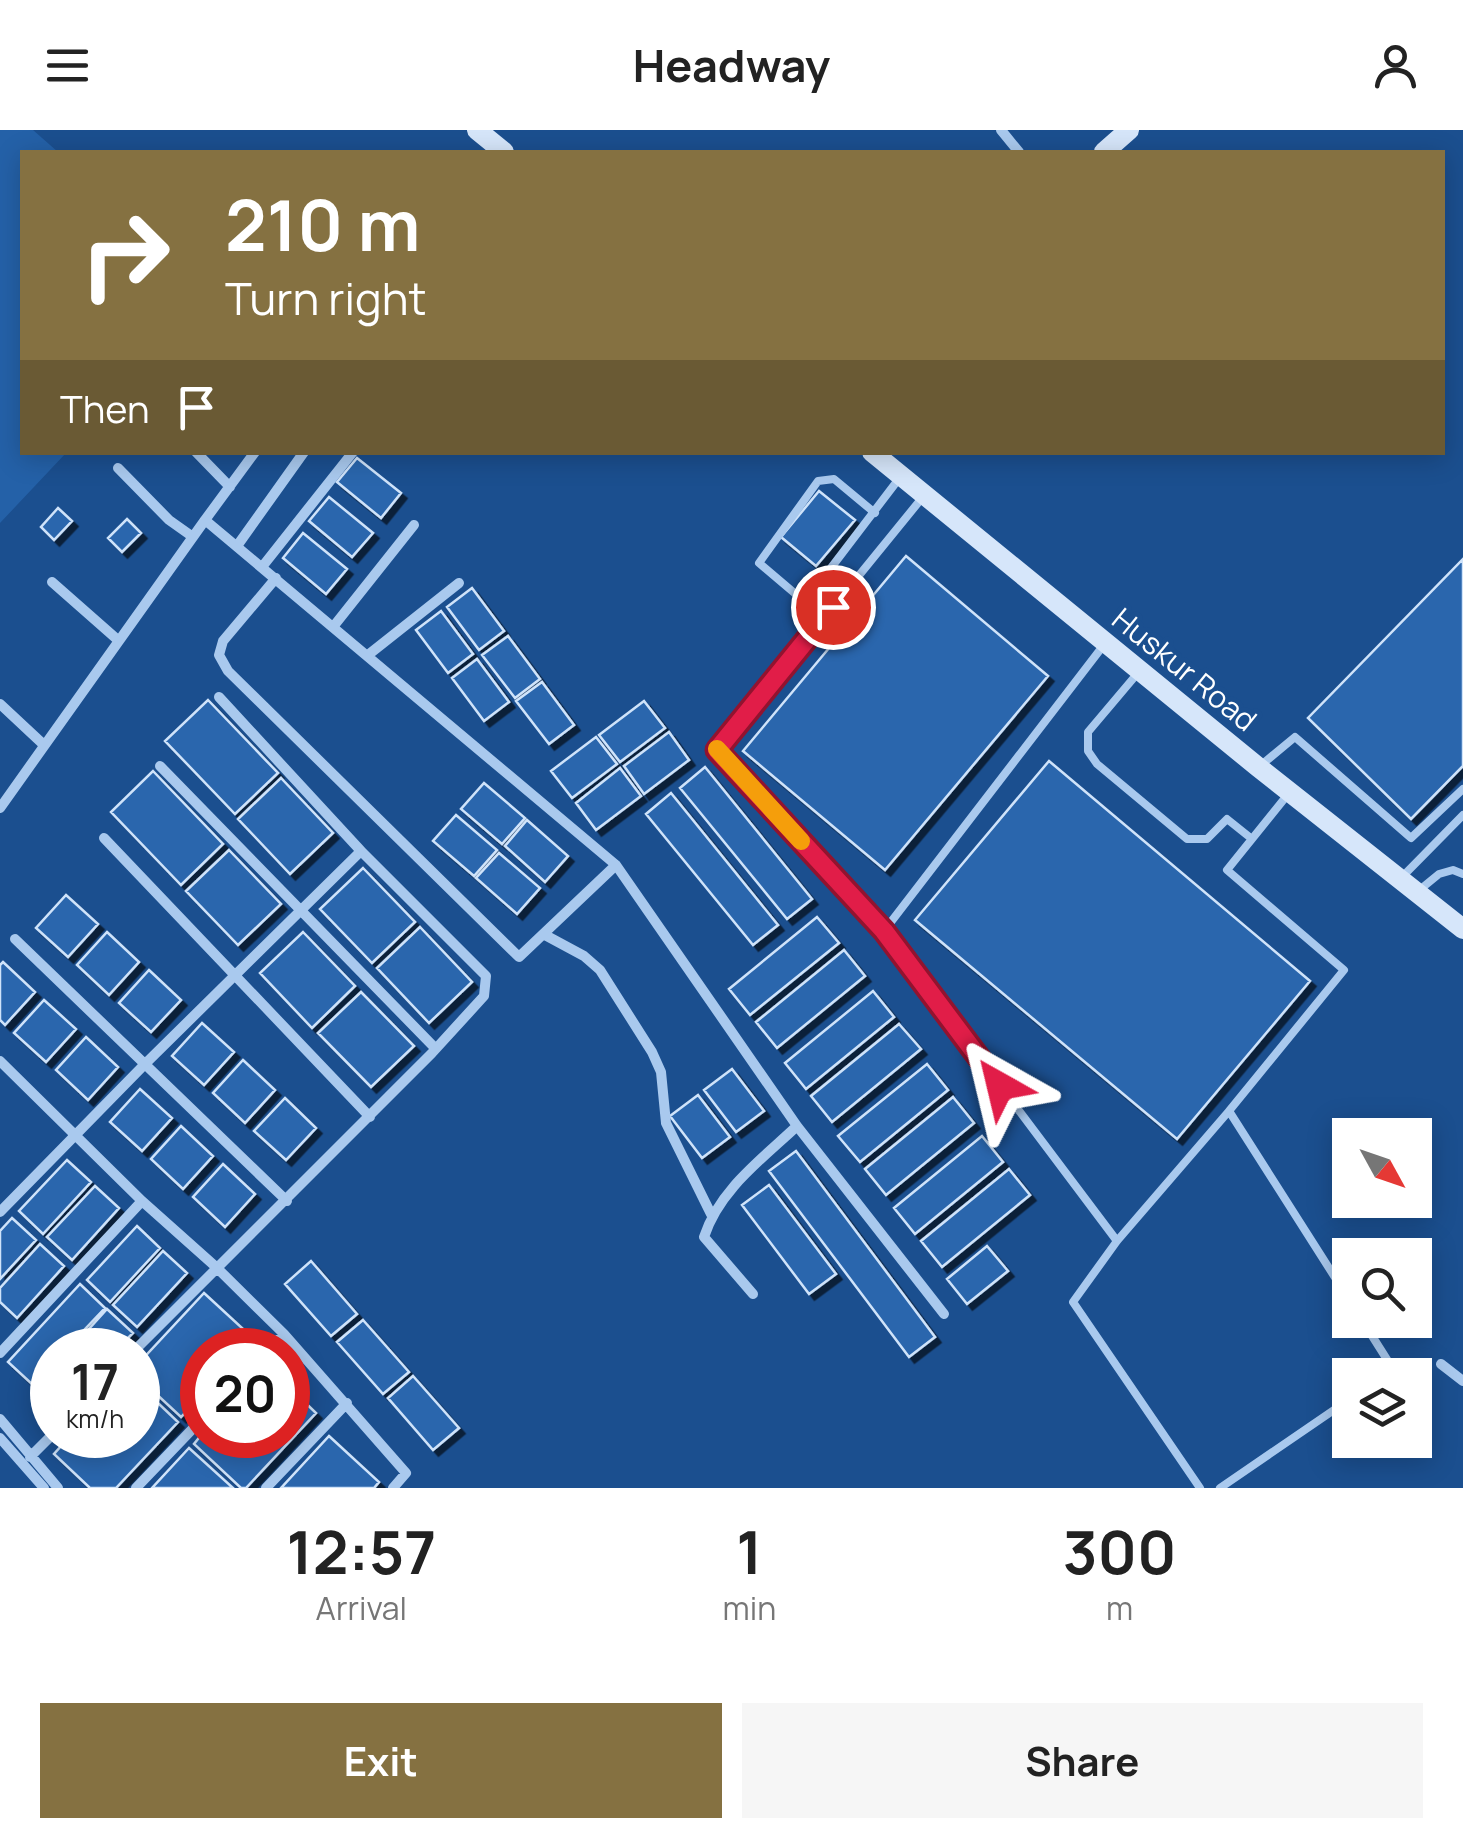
<!DOCTYPE html>
<html lang="en">
<head>
<meta charset="utf-8">
<style>
  body { margin:0; font-family:Manrope,sans-serif; background:#f6f6f6; color:#222; height:100vh; display:flex; flex-direction:column; font-size:38px; white-space:nowrap }
  * { box-sizing:border-box; margin:0 }
  p { font-size:32px; color:#767676 }
  .icon { flex:none; width:55px; height:55px; fill:none; stroke:currentColor; stroke-width:2; stroke-linecap:round; stroke-linejoin:round }
  .map { position:relative; height:1358px; overflow:hidden }
  .details { display:flex; flex-direction:column; background:#fff; flex:1 }
  .details>* { flex:none }
  .banner { position:absolute; left:20px; top:20px; width:1425px; height:305px; border-radius:0px; box-shadow:0 5px 25px #0003; background:#857141; color:#fff; overflow:hidden }
  .needle { width:65px; rotate:130deg }
  .controls { position:absolute; left:1332px; top:988px; display:grid; gap:20px }
  .controls a { display:grid; place-items:center; width:100px; height:100px; border-radius:0px; background:#fff; box-shadow:0 5px 25px #0003; font-size:50px }
  .speed { position:absolute; left:30px; top:1198px; display:flex; gap:20px; font-size:50px; font-weight:700; text-align:center }
  .speed>* { display:grid; place-content:center; width:130px; height:130px; border-radius:50%; background:#fff; box-shadow:0 5px 25px #0003; line-height:1 }
  .speed small { font-size:25px; font-weight:400 }
  .speed .limit { border:15px solid #d22; background:#fff; color:#111 }
  .pin { position:absolute; display:grid; place-items:center; width:85px; height:85px; color:#fff; margin:-42px; border:5px solid #fff; border-radius:50%; box-shadow:0 2px 10px #0007 }
  .me { position:absolute; width:110px; margin:-55px; rotate:323deg; stroke-linejoin:round; filter:drop-shadow(0 0 8px #0008) }
  .turn { display:flex; align-items:center; gap:35px; height:210px; padding:0 40px; font-size:45px }
  .turn .icon { width:130px; height:130px; stroke-width:2.5 }
  .turn b { display:block; font-size:70px; line-height:85px }
  .then { display:flex; align-items:center; height:95px; padding:0 40px; background:#0003; gap:20px; font-size:38px }
  .eta { display:flex; justify-content:space-evenly; align-items:center; height:170px; text-align:center }
  .eta b { font-size:60px; font-weight:700; line-height:70px }
  .cta { display:flex; gap:20px; margin-top:auto; padding:20px 40px }
  .cta a { flex:1; height:115px; border-radius:0px; background:#857141; color:#fff; font-size:40px; font-weight:700; line-height:115px; text-align:center }
  .cta a+a { background:#f6f6f6; color:#222 }
  header { display:flex; justify-content:space-between; align-items:center; height:130px; padding:0 40px; background:#fff; font-size:45px; font-weight:700 }
  .map>svg:first-child { display:block }
  .green { fill:#2461a8 }
  .building { fill:#2a66ad; stroke:#cfe3fa; stroke-width:2.5; filter:url(#shadow) }
  .lines { fill:none; stroke-linecap:round; stroke-linejoin:round }
  .lane { stroke:#a9c9ee; stroke-width:8 }
  .street { stroke:#a9c9ee; stroke-width:10 }
  .secondary { stroke:#d6e6fa; stroke-width:20 }
  .route-casing { stroke:#92132f; stroke-width:25 }
  .route { stroke:#e11d48; stroke-width:18 }
  .slow { stroke:#f59e0b; stroke-width:18 }
  .labels { text-anchor:middle; dominant-baseline:central; stroke-width:10; stroke-linejoin:round; paint-order:stroke }
  .street-label { font-size:30px; fill:#fff; stroke:#1b4f8f }
</style>
</head>
<body>
<header><svg class="icon" aria-label="menu" viewBox="0 0 24 24"><path d="M4 6h16M4 12h16M4 18h16"/></svg>Headway<svg class="icon" aria-label="person" viewBox="0 0 24 24"><circle cx="12" cy="8" r="4"/><path d="M4 21q1-7 8-7t8 7"/></svg></header>
<div class="map">
<svg width="1463" height="1358" viewBox="0 0 1463 1358">
  <defs>
    <filter id="shadow"><feDropShadow dx="5.5" dy="5.5" stdDeviation="0" flood-color="#0009"/></filter>
  </defs>
  <rect width="100%" height="100%" fill="#1b4f8f"/>
  <path class="green" d="M0,0h33l25,22h-36v300l44,1 -66,70z"/>
  <path class="building" d="M357,328l44,35 -20,25 -44,-36z
    M819,361l36,29 -39,46 -35,-29z
    M329,367l44,36 -21,24 -43,-36z
    M58,378l14,13 -18,19 -13,-13z
    M127,389l14,14 -19,19 -14,-14z
    M303,403l44,36 -21,25 -43,-36z
    M906,426l142,120 -163,194 -142,-119z
    M1463,429v207l-52,53 -103,-101z
    M472,458l32,43 -25,19 -32,-43z
    M441,481l32,43 -25,19 -32,-43z
    M508,506l32,43 -25,19 -33,-43z
    M477,529l32,43 -25,19 -32,-43z
    M542,552l32,43 -25,19 -33,-43z
    M208,570l70,73 -43,41 -70,-73z
    M644,571l21,27 -45,34 -21,-27z
    M669,602l20,28 -45,34 -20,-28z
    M596,607l21,27 -45,34 -21,-27z
    M1049,631l261,220 -133,158 -262,-219z
    M705,637l107,132 -25,20 -107,-131z
    M620,638l21,28 -45,34 -20,-27z
    M153,641l70,73 -42,41 -70,-73z
    M281,648l52,55 -43,41 -52,-55z
    M484,653l41,35 -23,26 -41,-35z
    M671,663l107,132 -25,20 -107,-131z
    M456,685l41,35 -23,26 -41,-35z
    M527,690l41,36 -23,26 -40,-36z
    M229,720l52,54 -43,41 -52,-54z
    M499,723l41,35 -23,26 -41,-36z
    M363,738l52,54 -43,41 -52,-54z
    M66,765l32,29 -30,33 -32,-29z
    M817,787l22,26 -89,72 -21,-26z
    M420,797l52,55 -43,41 -52,-55z
    M107,802l32,30 -30,33 -32,-30z
    M303,802l52,54 -43,42 -52,-55z
    M844,820l21,26 -88,72 -21,-26z
    M3,832l32,30 -30,33 -5,-5v-55z
    M149,840l32,30 -30,32 -32,-29z
    M873,861l21,26 -88,72 -21,-26z
    M361,862l53,54 -43,41 -53,-54z
    M44,870l32,29 -30,33 -32,-29z
    M202,893l32,29 -30,33 -32,-29z
    M899,894l22,25 -89,73 -21,-26z
    M86,907l32,30 -30,33 -32,-30z
    M243,930l32,30 -30,33 -32,-30z
    M927,934l21,26 -88,72 -22,-26z
    M732,939l32,42 -28,21 -32,-42z
    M140,959l32,29 -30,33 -32,-29z
    M698,965l32,42 -28,21 -32,-42z
    M953,967l21,26 -88,72 -21,-26z
    M285,968l31,30 -30,32 -32,-29z
    M181,996l32,30 -30,33 -32,-30z
    M982,1006l21,26 -88,72 -21,-26z
    M796,1021l139,186 -26,20 -140,-186z
    M67,1030l24,22 -48,52 -24,-23z
    M223,1034l32,30 -30,33 -32,-30z
    M1009,1039l21,26 -88,72 -21,-26z
    M769,1055l67,89 -27,20 -67,-89z
    M95,1056l24,22 -47,52 -25,-23z
    M12,1088l24,22 -36,39v-48z
    M137,1096l23,22 -50,54 -23,-22z
    M40,1114l24,22 -47,52 -17,-16v-14z
    M987,1116l21,25 -41,33 -20,-25z
    M163,1121l24,22 -50,54 -24,-22z
    M311,1131l46,53 -26,22 -46,-52z
    M80,1154l25,24 -40,42h-13v14l-19,21 -25,-23z
    M204,1163l50,46 -10,11h-42v45l-21,22 -43,-40v-13z
    M107,1179l26,24 -17,17h-46z
    M363,1190l46,52 -26,22 -46,-52z
    M52,1238v35l-17,-16z
    M413,1246l46,52 -26,22 -45,-52z
    M138,1254l40,38 -62,66h-26l-36,-34 17,-19h67z
    M288,1256l28,27 -70,75h-5l-47,-44 8,-10 86,1z
    M329,1306l50,46 -5,6h-93z
    M189,1318l44,40h-81z"/>
  <g class="lines">
    <path class="lane" d="M875,383l-41,-34 -16,2 -59,82 46,39 96,-126
      M1103,516l-219,285 233,310
      M1137,544l-49,58v19l9,13 90,75h20l20,-20 25,20
      M1260,636l35,-29 116,101 52,-49
      M1289,663l-62,77 117,100 -115,141 121,190
      M1403,746l60,-61
      M1417,762l22,-18 14,-4 10,4
      M884,801l-167,-181 205,-252
      M1362,1190l31,49 -8,6
      M1200,1358l-127,-186 44,-61 112,-130
      M1220,1358l130,-89"/>
    <path class="street" d="M1001,0l18,22
      M196,322l34,35
      M255,322l-50,68 411,345
      M118,338l51,52 24,17
      M237,416l67,-94
      M262,437l91,-115
      M276,448l-53,63 -4,14 9,16 291,286 97,-92 181,261 147,188
      M52,452l67,59
      M333,497l81,-102
      M368,525l91,-72
      M219,567l142,154
      M0,574l44,41
      M160,636l275,282
      M0,678l205,-288
      M104,708l266,279
      M545,805l39,21 16,14 52,82 9,20 5,51 45,91
      M15,809l272,262
      M0,931l142,140 74,66 68,67 122,139 -13,15
      M0,1082l144,-147 217,-214 125,125 -2,20 -52,57 -297,297
      M753,1164l-49,-57c15,-47 58,-78 93,-111
      M268,1220l16,-16
      M0,1223l142,-152
      M1441,1234l22,17
      M0,1289l58,69
      M0,1308l44,50
      M30,1327l22,-22
      M136,1358l66,-69
      M266,1358l81,-85"/>
    <path class="secondary" d="M477,0l27,22
      M1104,22l25,-22
      M872,322l386,315 205,162"/>
  </g>
  <g class="lines">
    <defs>
      <path id="route" d="M833,477l-116,143 167,181 116,155"/>
    </defs>
    <use href="#route" class="route-casing"/>
    <use href="#route" class="route"/>
    <path class="slow" d="M717,619l84,92"/>
  </g>
  <g class="labels">
    <g class="street-label">
      <text transform="translate(1185 539) rotate(39)">Huskur Road</text>
    </g>
  </g>
</svg>
<div class="controls">
<a><svg class="needle" viewBox="-14 -14 28 28"><path d="M0-13l5 13h-10z" fill="#e53935"/><path d="M0 13l5-13h-10z" fill="#767676"/></svg></a>
<a><svg class="icon" aria-label="search" viewBox="0 0 24 24"><circle cx="10" cy="10" r="6"/><path d="M15 15l6 6"/></svg></a>
<a><svg class="icon" aria-label="layers" viewBox="0 0 24 24"><path d="M12 4l9 5-9 5-9-5zM3 14l9 5 9-5"/></svg></a>
</div>
<div class="speed"><div>17<small>km/h</small></div><div class="limit">20</div></div>
<div class="pin" style="left:833px;top:477px;background:#d93025"><svg class="icon" aria-label="arrive" viewBox="0 0 24 24"><path d="M6 21V4h12l-3 4 3 4H6"/></svg></div>
<svg class="me" style="left:1000px;top:956px" viewBox="-20 -20 40 40"><path d="M0-17L14 15 0 8-14 15z" fill="#e11d48" stroke="#fff" stroke-width="4"/></svg>
<div class="banner">
<div class="turn"><svg class="icon" aria-label="right" viewBox="0 0 24 24"><path d="M7 20v-9h11M14 6l5 5-5 5"/></svg><div><b>210 m</b>Turn right</div></div>
<div class="then">Then<svg class="icon" aria-label="arrive" viewBox="0 0 24 24"><path d="M6 21V4h12l-3 4 3 4H6"/></svg></div>
</div>
</div>
<section class="details">
<div class="eta">
<div><b>12:57</b><p>Arrival</p></div>
<div><b>1</b><p>min</p></div>
<div><b>300</b><p>m</p></div>
</div>
<div class="cta"><a>Exit</a><a>Share</a></div>
</section>
</body>
</html>
